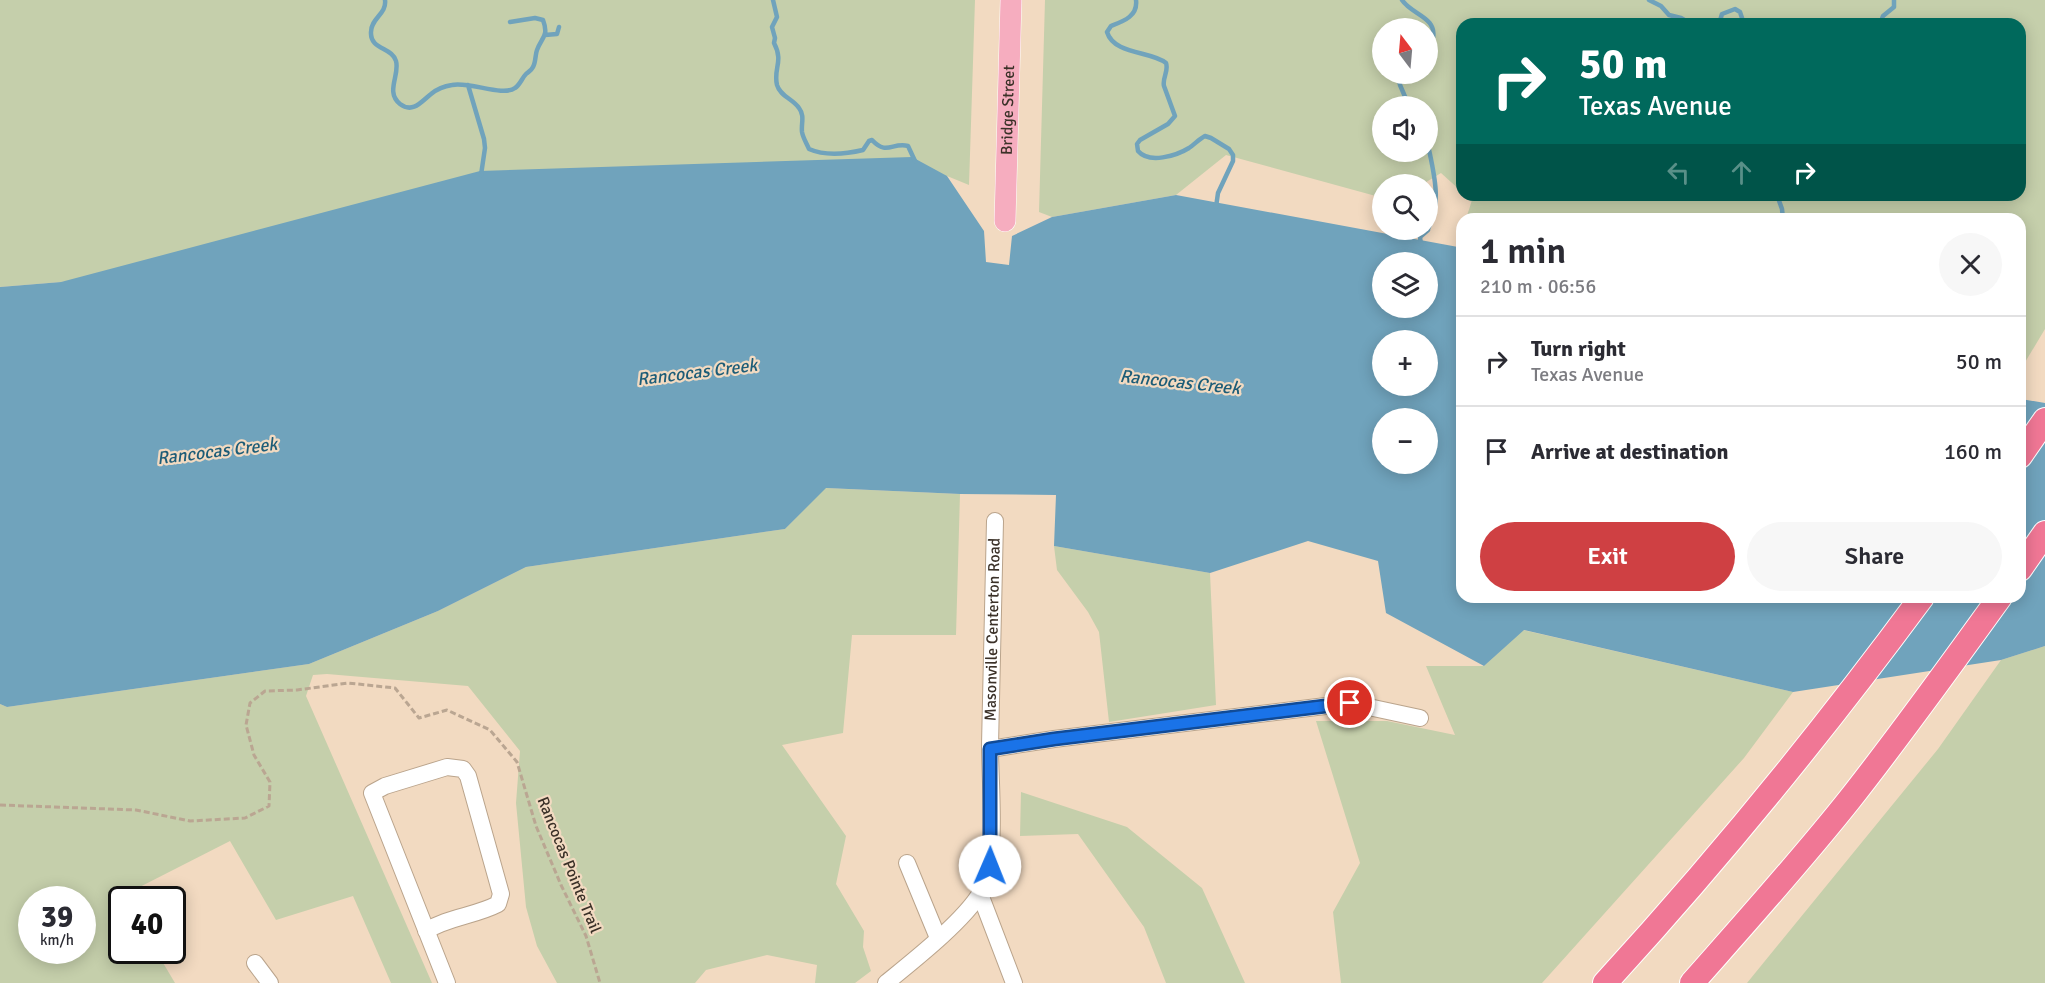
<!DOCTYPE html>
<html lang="en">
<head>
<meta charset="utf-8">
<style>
  body { margin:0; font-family:Signika,sans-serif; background:#f7f7f7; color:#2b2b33; height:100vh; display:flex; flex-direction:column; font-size:22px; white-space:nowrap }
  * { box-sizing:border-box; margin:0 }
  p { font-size:20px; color:#7c7c81 }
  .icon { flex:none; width:33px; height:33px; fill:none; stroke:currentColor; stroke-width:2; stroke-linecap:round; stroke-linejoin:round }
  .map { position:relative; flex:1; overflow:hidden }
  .side { position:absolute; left:1456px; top:213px; width:570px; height:390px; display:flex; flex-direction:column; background:#fff; border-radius:18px; box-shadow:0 3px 15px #0003 }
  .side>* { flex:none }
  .banner { position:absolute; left:1456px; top:18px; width:570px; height:183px; border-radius:18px; box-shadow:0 3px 15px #0003; background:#00695c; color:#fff; overflow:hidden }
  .needle { width:39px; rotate:344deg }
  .tools { position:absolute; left:1372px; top:18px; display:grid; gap:12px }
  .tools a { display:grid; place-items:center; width:66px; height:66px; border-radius:50%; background:#fff; box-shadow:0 3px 15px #0003; font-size:30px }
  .speed { position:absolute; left:18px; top:886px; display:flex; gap:12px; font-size:30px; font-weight:700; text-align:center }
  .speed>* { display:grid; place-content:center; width:78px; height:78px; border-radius:50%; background:#fff; box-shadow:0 3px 15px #0003; line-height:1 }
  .speed small { font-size:15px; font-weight:400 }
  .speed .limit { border:3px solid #111; border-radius:9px; background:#fff; color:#111 }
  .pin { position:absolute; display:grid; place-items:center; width:51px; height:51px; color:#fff; margin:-26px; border:3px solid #fff; border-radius:50%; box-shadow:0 2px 6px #0007 }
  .me { position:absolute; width:66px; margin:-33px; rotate:1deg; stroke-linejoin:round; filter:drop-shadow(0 0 4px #0008) }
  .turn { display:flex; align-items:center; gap:21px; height:126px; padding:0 24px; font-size:27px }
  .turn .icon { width:78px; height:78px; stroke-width:2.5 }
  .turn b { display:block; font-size:42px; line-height:51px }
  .lanes { display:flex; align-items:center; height:57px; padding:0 24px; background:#0003; justify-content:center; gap:30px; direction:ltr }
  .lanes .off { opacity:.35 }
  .round { display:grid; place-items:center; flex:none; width:63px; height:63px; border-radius:32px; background:#f7f7f7 }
  .head { display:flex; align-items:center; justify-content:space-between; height:102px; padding:0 24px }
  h1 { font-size:36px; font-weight:600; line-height:45px }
  .primary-button { display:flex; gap:12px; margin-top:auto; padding:12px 24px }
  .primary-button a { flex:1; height:69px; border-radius:36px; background:#cf4043; color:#fff; font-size:24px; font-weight:600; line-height:69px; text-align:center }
  .primary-button a+a { background:#f7f7f7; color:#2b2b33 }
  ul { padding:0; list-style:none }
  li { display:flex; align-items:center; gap:18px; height:90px; padding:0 24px; border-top:2px solid #e1e1e2 }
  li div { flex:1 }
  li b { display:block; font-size:22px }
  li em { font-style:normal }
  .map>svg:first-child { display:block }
  .green { fill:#c5cfab; fill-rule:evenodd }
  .water { fill:#70a3bc; fill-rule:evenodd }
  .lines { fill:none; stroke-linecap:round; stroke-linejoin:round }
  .stream { stroke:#70a3bc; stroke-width:4.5 }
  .minor-casing { stroke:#baa48c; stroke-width:18 }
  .major-casing { stroke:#fff; stroke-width:22 }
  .highway-casing { stroke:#fff; stroke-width:26 }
  .path { stroke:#baa692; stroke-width:3; stroke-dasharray:6 3; stroke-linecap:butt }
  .minor { stroke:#fff; stroke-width:16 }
  .major { stroke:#f6adbf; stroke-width:21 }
  .highway { stroke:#f07795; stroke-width:24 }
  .route-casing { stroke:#114b97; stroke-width:15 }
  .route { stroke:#1a73e8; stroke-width:10 }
  .labels { text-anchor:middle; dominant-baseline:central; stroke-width:4.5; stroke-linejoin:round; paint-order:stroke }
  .street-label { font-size:16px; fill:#3b3128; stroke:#f2dac1 }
  .water-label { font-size:18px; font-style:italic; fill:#1c5c77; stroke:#f2dac1 }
</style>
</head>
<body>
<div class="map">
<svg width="2045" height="983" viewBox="0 0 2045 983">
  <rect width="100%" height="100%" fill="#f2dac1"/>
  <path class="green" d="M0,0h975l-6,185 -22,-9 -886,106 -61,5z
    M1045,0h1000v329l-24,40 -1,-150h-554l6,-19 -6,-5h554v-171h-558v168l-21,-19 -18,11h-40v14l-157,-43 -50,40 -124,22 -13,-5zM1428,28v46h-45v-46zM1428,106v46h-45v-46z
    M825,488l135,6 -4,141h-104l-9,98 -61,12 64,91 -10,48 28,47 -1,16 8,24 -16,12h-40l2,-18 -50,-10 -61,15 -11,13h-138l-20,-37 -11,-39 -10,-104 4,-52 -52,-65 -141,-12 -14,1 -7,21 126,287h-41l-38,-87 -77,24 -46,-79 -108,55 2,4h-2v51h34l19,32h-175v-279l7,3 302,-43 129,-53 88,-44 259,-38zM32,900h50v51h-50z
    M1054,546l156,27 6,132 -107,17 -10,-90 -11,-20 -31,-42z
    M1523,630l270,62 -49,66 -202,225h-201l-8,-71 27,-49 -44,-142h71l68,14 -29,-69h58z
    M2045,646v337h-298l191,-234 63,-89z
    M1021,792l106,35 75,61 43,95h-79l-22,-56 -66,-93 -58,2z"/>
  <path class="water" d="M912,157l35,19 37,55 2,31 23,3 3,-29 40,-19 124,-22 282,52 4,3v347h558l1,-198 24,4v243l-44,14 -208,32 -269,-62 -40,36 -98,-53 -8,-52 -70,-20 -98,32 -156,-27 2,-51 -96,-1 -134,-6 -41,41 -259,38 -88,44 -129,53 -302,43 -7,-3v-417l61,-5 419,-111zM1383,262h45v46h-45zM1383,340h45v46h-45zM1383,418h45v46h-45z"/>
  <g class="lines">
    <path class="stream" d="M385,0c2,14 -14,18 -14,32 -1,18 21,15 25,29 4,14 -11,31 4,43 13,10 22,-3 31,-10 6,-5 14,-8 21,-9 17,-4 51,12 63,3 5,-3 7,-10 11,-14 3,-3 5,-3 7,-7 3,-5 2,-12 4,-17 5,-13 12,-14 6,-30l-8,-2 -25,4
      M773,0l4,17 -5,10 3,11 -1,5c10,19 -1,25 3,42 3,11 16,14 22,23 6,8 2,15 3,24 1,6 5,12 7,17 16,7 37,5 54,1l6,-9 3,-1c15,16 20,2 36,6l7,15
      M1136,0c2,16 -12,21 -25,26l-4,6c7,23 45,19 59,31 3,8 -4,15 -2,23l11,30 -7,8 -28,16 -3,4 1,7c11,13 38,5 51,-3 6,-4 10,-9 16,-12l6,2 18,11 4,6v6l-15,32 -2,14
      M1402,0c10,15 35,17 31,38 -1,8 0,12 -5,18
      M1649,0l12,6 8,9 12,3 10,6
      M1719,24l3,-10 13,-5 5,3 4,12
      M1880,24l3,-8 11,-9v-7
      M545,35l12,-1 2,-7
      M1398,74l2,11 9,21
      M468,85l16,54 1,9 -4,27
      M1428,145c6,29 14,57 0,84
      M1777,195l5,14 1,10
      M1421,245l-1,-8 8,-7"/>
    <defs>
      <g id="minor">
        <path d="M990,749l64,-10 296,-36 70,15"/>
        <path d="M907,863l31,75"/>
        <path d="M980,894l34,89"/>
        <path d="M426,931c22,-14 49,-15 72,-27l3,-10 -33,-118 -5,-7 -16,-2 -62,19 -13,7 75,190"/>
        <path d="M255,963l15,20"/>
        <path id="s1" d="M886,983c27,-22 78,-62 95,-91 17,-32 9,-106 9,-144 1,-76 4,-152 5,-227"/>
      </g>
      <g id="major">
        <path id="s2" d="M1005,221l6,-221"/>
      </g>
      <path id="highway" d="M2020,456l25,-36
        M2020,569l25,-36
        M1605,983c113,-123 218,-252 317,-386
        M1692,983c53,-60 108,-121 158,-184 52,-66 101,-134 150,-202"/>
    </defs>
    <use href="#minor" class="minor-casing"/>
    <use href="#major" class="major-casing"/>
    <use href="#highway" class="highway-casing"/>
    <path class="path" d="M0,805l136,5 54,11 55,-3 24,-12 1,-24 -16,-27 -8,-30 4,-22 15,-12 32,-1 51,-7 47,5 24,30 28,-8 43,20 27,32 19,64 25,59 25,51 14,47"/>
    <use href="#minor" class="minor"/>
    <use href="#major" class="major"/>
    <use href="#highway" class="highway"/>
  </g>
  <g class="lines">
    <defs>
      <path id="route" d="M990,866v-117l64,-10 296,-36"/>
    </defs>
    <use href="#route" class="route-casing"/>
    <use href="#route" class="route"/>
  </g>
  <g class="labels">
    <g class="street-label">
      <text stroke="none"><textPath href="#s2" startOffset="111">Bridge Street</textPath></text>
      <text stroke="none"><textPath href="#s1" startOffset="396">Masonville Centerton Road</textPath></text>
      <text transform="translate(569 865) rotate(68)">Rancocas Pointe Trail</text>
    </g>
    <g class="water-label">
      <text transform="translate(697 372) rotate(-7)">Rancocas Creek</text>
      <text transform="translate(1180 382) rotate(6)">Rancocas Creek</text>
      <text transform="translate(217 451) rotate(-7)">Rancocas Creek</text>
    </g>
  </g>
</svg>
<div class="tools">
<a><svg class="needle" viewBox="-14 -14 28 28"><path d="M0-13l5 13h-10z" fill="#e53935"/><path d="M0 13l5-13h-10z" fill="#7c7c81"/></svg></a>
<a><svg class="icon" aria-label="sound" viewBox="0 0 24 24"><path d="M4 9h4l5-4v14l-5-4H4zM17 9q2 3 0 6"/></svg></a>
<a><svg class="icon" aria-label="search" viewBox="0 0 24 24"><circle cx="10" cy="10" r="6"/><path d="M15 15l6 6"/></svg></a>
<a><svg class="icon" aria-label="layers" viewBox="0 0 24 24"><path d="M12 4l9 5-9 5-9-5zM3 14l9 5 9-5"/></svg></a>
<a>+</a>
<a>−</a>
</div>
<div class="speed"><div>39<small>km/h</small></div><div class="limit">40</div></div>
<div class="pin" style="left:1350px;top:703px;background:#d93025"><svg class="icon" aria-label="arrive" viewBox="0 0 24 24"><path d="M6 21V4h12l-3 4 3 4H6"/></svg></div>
<svg class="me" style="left:990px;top:866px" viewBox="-20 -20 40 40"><circle r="19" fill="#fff"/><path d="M0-13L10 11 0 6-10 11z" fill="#1a73e8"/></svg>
<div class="banner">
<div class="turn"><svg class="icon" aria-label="right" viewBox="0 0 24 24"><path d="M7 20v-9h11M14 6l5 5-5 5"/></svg><div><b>50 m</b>Texas Avenue</div></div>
<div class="lanes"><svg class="icon off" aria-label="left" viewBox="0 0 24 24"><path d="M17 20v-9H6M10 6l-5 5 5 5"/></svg><svg class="icon off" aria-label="ahead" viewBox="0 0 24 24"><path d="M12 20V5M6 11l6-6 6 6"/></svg><svg class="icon" aria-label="right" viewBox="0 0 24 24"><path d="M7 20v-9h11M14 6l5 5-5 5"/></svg></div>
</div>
<section class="side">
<div class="head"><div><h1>1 min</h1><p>210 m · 06:56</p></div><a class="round"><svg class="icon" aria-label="close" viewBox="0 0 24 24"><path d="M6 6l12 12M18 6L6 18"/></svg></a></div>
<ul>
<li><svg class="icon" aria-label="right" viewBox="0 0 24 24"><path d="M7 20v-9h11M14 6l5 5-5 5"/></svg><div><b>Turn right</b><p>Texas Avenue</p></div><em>50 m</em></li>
<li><svg class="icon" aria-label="arrive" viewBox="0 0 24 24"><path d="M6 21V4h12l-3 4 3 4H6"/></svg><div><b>Arrive at destination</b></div><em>160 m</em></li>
</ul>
<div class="primary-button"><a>Exit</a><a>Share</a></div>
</section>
</div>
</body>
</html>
